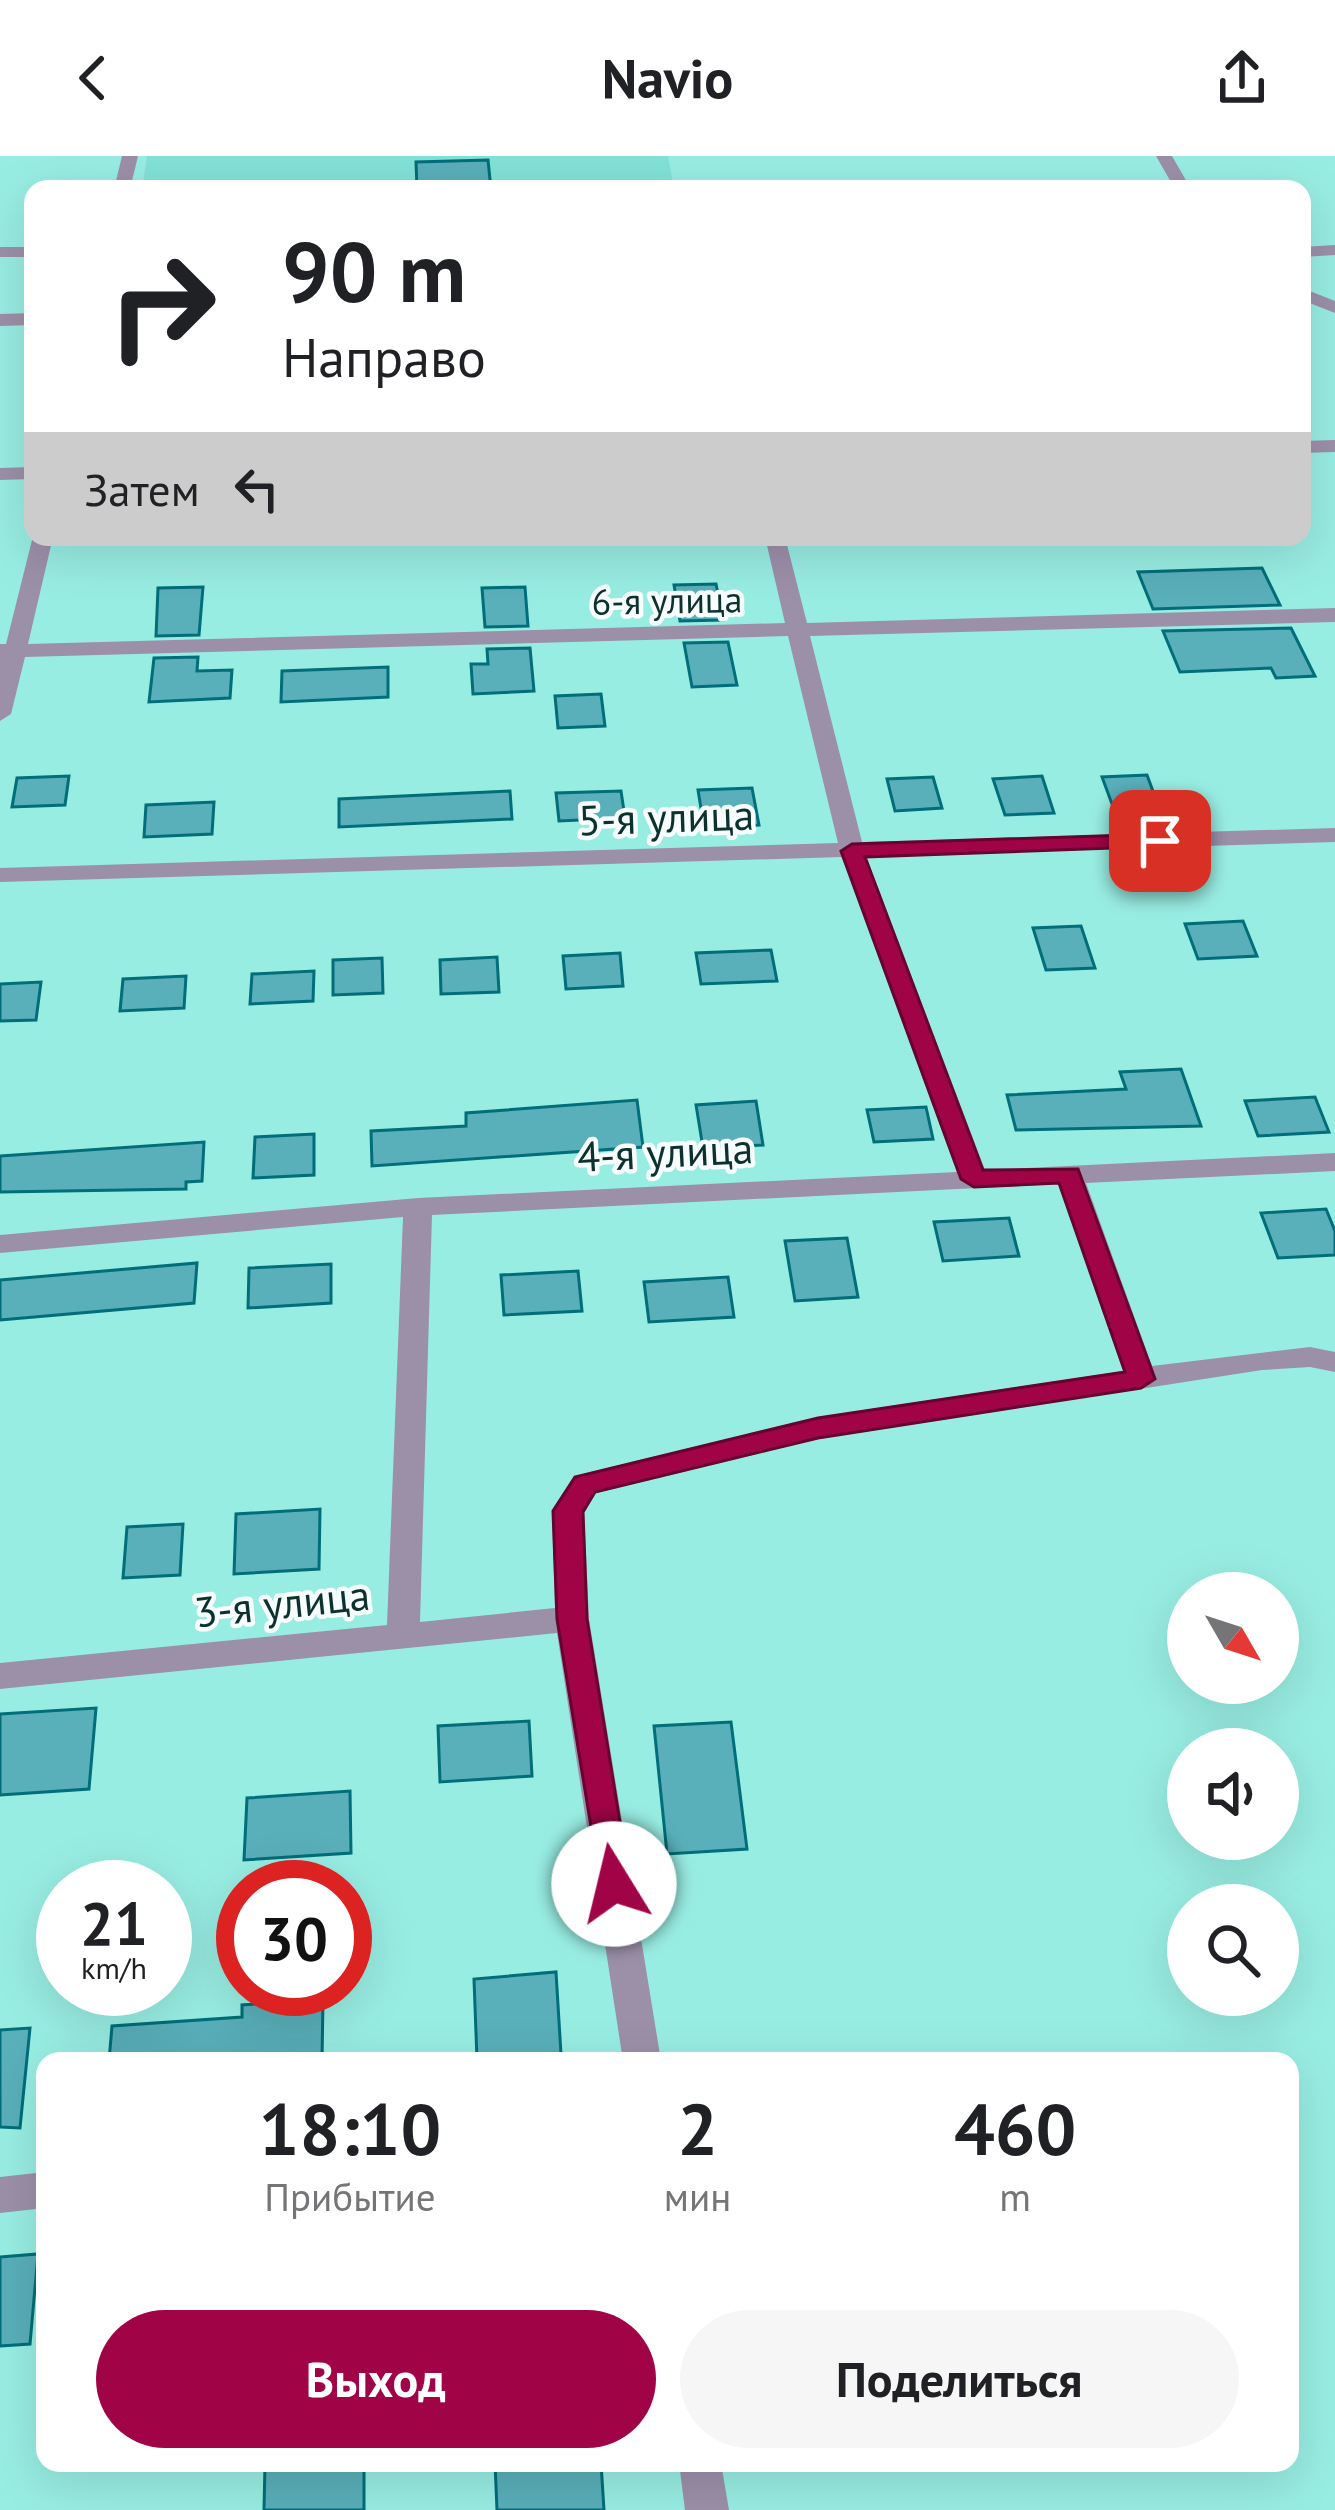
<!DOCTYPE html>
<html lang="ru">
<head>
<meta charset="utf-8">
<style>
  body { margin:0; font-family:"PT Sans",sans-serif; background:#f6f6f6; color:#202124; height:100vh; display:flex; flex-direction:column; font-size:45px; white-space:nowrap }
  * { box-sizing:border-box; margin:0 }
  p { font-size:39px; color:#757577 }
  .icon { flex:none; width:66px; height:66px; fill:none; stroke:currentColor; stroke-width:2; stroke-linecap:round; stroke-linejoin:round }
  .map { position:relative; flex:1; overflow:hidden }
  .side { position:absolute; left:36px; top:1896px; width:1263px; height:420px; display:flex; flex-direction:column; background:#fff; border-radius:24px; box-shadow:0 12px 48px #0002 }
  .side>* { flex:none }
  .banner { position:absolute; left:24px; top:24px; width:1287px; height:366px; border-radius:24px; box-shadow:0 12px 48px #0002; background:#fff; color:#202124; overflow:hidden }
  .needle { width:78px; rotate:129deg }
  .fabs { position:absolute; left:1167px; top:1416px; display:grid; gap:24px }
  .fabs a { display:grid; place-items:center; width:132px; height:132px; border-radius:50%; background:#fff; box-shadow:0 12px 48px #0002; font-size:60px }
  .speed { position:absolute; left:36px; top:1704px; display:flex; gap:24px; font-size:60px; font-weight:700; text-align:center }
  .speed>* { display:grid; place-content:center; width:156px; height:156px; border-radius:50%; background:#fff; box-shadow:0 12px 48px #0002; line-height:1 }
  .speed small { font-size:30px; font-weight:400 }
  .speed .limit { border:18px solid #d22; background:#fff; color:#111 }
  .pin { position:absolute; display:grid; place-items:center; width:102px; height:102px; color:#fff; margin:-51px; border-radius:24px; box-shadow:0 6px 18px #0006 }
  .me { position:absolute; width:132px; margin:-66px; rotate:351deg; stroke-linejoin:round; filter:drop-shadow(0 0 9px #0008) }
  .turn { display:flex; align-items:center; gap:42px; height:252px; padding:0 60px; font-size:54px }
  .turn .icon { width:156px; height:156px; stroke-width:2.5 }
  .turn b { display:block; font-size:84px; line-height:102px }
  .then { display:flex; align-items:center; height:114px; padding:0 60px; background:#0003; gap:24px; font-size:45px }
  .eta { display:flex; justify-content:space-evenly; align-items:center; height:204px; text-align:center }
  .eta b { font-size:72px; font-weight:700; line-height:84px }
  .cta { display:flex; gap:24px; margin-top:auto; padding:24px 60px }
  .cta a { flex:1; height:138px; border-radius:72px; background:#a00346; color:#fff; font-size:48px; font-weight:700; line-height:138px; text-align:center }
  .cta a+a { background:#f6f6f6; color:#202124 }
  header { display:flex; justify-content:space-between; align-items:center; height:156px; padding:0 60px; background:#fff; font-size:54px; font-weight:700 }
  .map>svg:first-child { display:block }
  .built { fill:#82e2d8 }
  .building { fill:#59afba; stroke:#016e79; stroke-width:3 }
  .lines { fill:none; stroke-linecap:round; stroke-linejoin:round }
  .minor { fill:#9c90a9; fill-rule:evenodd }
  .route { fill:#a00346; stroke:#68022e; stroke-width:3 }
  .labels { text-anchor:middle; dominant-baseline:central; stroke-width:9; stroke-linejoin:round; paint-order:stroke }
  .far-street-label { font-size:36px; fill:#0c312e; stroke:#f6fdfc }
  .street-label { font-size:42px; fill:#0c312e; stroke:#f6fdfc }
</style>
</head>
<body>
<header><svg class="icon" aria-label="back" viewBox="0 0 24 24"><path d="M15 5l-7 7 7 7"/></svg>Navio<svg class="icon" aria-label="share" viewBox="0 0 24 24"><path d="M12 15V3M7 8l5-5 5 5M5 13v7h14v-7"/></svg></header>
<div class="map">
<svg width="1335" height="2354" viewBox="0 0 1335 2354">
  <rect width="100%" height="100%" fill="#98ede3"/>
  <path class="built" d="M147,0h521l6,33h-532z"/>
  <path class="building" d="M488,4l3,29h-74l-1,-27z
    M1262,412l18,37 -127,4 -15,-37z
    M716,428l7,36 -43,1 -6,-36z
    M203,431l-4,48 -43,1 2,-48z
    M525,431l3,39 -43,1 -3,-39z
    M1291,472l24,48 -39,2 -5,-10 -91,4 -17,-41z
    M728,486l9,43 -45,2 -8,-44z
    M530,492l4,43 -61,3 -2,-30h17l-1,-15z
    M198,501l-1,14 35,-1 -2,28 -81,4 5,-44z
    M388,511v30l-107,5 1,-31z
    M601,538l4,32 -47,2 -3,-32z
    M1147,619l10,27 -45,2 -10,-27z
    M69,620l-4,29 -53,2 5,-29z
    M1042,620l12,37 -49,2 -12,-36z
    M933,621l9,31 -47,3 -8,-32z
    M752,632l7,37 -55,2 -6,-37z
    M510,635l2,28 -173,8v-28z
    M621,635l4,27 -66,3 -3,-28z
    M214,646l-2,32 -68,3 2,-32z
    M1243,765l14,35 -59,3 -13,-35z
    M1081,770l14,42 -49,2 -13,-42z
    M771,794l6,31 -76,3 -5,-31z
    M620,797l3,33 -57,3 -3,-33z
    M497,801l2,35 -58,2 -1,-34z
    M382,802l1,35 -50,2v-35z
    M314,815l-1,30 -63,3 2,-30z
    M186,820l-2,32 -64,3 3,-32z
    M41,826l-5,38 -36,1v-37z
    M1181,913l20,57 -185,4 -9,-35 119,-6 -6,-17z
    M1315,941l14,35 -71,4 -13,-35z
    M637,944l6,47 -271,19 -1,-35 95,-5v-13z
    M756,945l7,44 -60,3 -7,-43z
    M926,951l7,32 -59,3 -7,-32z
    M314,978v41l-61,3 2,-41z
    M204,986l-2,39 -16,1v7l-186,3v-36z
    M1326,1053l9,22v24l-57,3 -17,-45z
    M1009,1062l10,38 -76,5 -9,-39z
    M847,1082l11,59 -63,4 -10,-60z
    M197,1107l-3,40 -194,17v-40z
    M331,1108v39l-83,5 1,-40z
    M578,1115l4,40 -78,4 -3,-40z
    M728,1121l6,40 -85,5 -5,-40z
    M320,1353l-1,60 -85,5 2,-60z
    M183,1368l-3,51 -57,3 4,-51z
    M96,1552l-7,81 -89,6v-81z
    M529,1565l3,55 -92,6 -2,-56z
    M731,1566l16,127 -80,5 -13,-128z
    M350,1635l1,62 -107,7 3,-62z
    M556,1816l5,82 -84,6 -3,-81z
    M323,1843l-1,62h-213l3,-35 130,-9v-12z
    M30,1872l-10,100 -20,-1v-97z
    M38,2098l-8,90 -30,2v-89z
    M265,2307h99v47h-100z
    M495,2307h106l3,47h-107z"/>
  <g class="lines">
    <path class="minor" d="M122,0h16l-8,33h-16z
      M1156,0h16l19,33h-16z
      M1335,89v10l-33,2v-10z
      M0,91h33v10h-33z
      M1302,132l33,13v12l-33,-13z
      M33,157v12l-33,1v-12z
      M1335,284v12l-33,1v-12z
      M33,311v12l-33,1v-12z
      M33,380l20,1 -25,107 757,-21 -20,-86h20l22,86 528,-15v14l-525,14 52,206 473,-14v14l-469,14 119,314 350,-17v18l-249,12 66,183 158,-19 25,5v20l-25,-5 -48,3 -444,69 -222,54 -12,19 5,107 72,442h-38l-66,-428 -557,56v-26l387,-38 16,-408 -403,36v-18l418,-37 539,-26 -115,-315 -842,25v-14l838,-25 -50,-207 -763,21 -14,57 -11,7v-77h6zM1059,1028l64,187 -305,46 -244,59 -22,35 3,97 -135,14 12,-407z
      M45,2016v36l-45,5v-36z
      M679,2307h42l8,47h-44z"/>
  </g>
  <path class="route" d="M1160,678l11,7 -4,5 -302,11 118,313 95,-1 77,210 -14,9 -323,50 -223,54 -12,20 4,107 43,265 -5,10h-23l-45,-275 -4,-108 22,-34 243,-59 307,-46 -66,-189 -85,4 -13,-8 -120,-328 11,-7z"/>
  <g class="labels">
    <g class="far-street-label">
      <text transform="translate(667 444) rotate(-1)">6-я улица</text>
    </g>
    <g class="street-label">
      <text transform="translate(666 661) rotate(-2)">5-я улица</text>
      <text transform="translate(665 996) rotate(-3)">4-я улица</text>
      <text transform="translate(282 1447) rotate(-6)">3-я улица</text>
    </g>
  </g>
</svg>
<div class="fabs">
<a><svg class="needle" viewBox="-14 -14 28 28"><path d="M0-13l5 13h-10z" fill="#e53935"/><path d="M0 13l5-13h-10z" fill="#757577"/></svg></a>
<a><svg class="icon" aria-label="sound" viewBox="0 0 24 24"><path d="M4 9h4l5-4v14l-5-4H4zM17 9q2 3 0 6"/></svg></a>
<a><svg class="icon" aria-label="search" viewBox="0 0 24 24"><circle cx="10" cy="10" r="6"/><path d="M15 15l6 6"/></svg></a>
</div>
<div class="speed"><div>21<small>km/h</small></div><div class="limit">30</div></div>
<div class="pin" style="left:1160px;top:685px;background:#d93025"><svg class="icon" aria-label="arrive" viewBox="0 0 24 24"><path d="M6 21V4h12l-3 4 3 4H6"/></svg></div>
<svg class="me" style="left:614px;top:1728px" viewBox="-20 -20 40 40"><circle r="19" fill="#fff"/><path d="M0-13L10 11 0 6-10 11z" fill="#a00346"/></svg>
<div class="banner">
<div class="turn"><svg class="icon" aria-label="right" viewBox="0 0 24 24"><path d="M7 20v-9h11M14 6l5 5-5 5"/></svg><div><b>90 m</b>Направо</div></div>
<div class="then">Затем<svg class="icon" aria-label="left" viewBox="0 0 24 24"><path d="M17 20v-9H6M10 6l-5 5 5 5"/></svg></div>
</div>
<section class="side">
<div class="eta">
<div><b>18:10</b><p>Прибытие</p></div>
<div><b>2</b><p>мин</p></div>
<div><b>460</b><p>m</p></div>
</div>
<div class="cta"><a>Выход</a><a>Поделиться</a></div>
</section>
</div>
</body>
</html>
